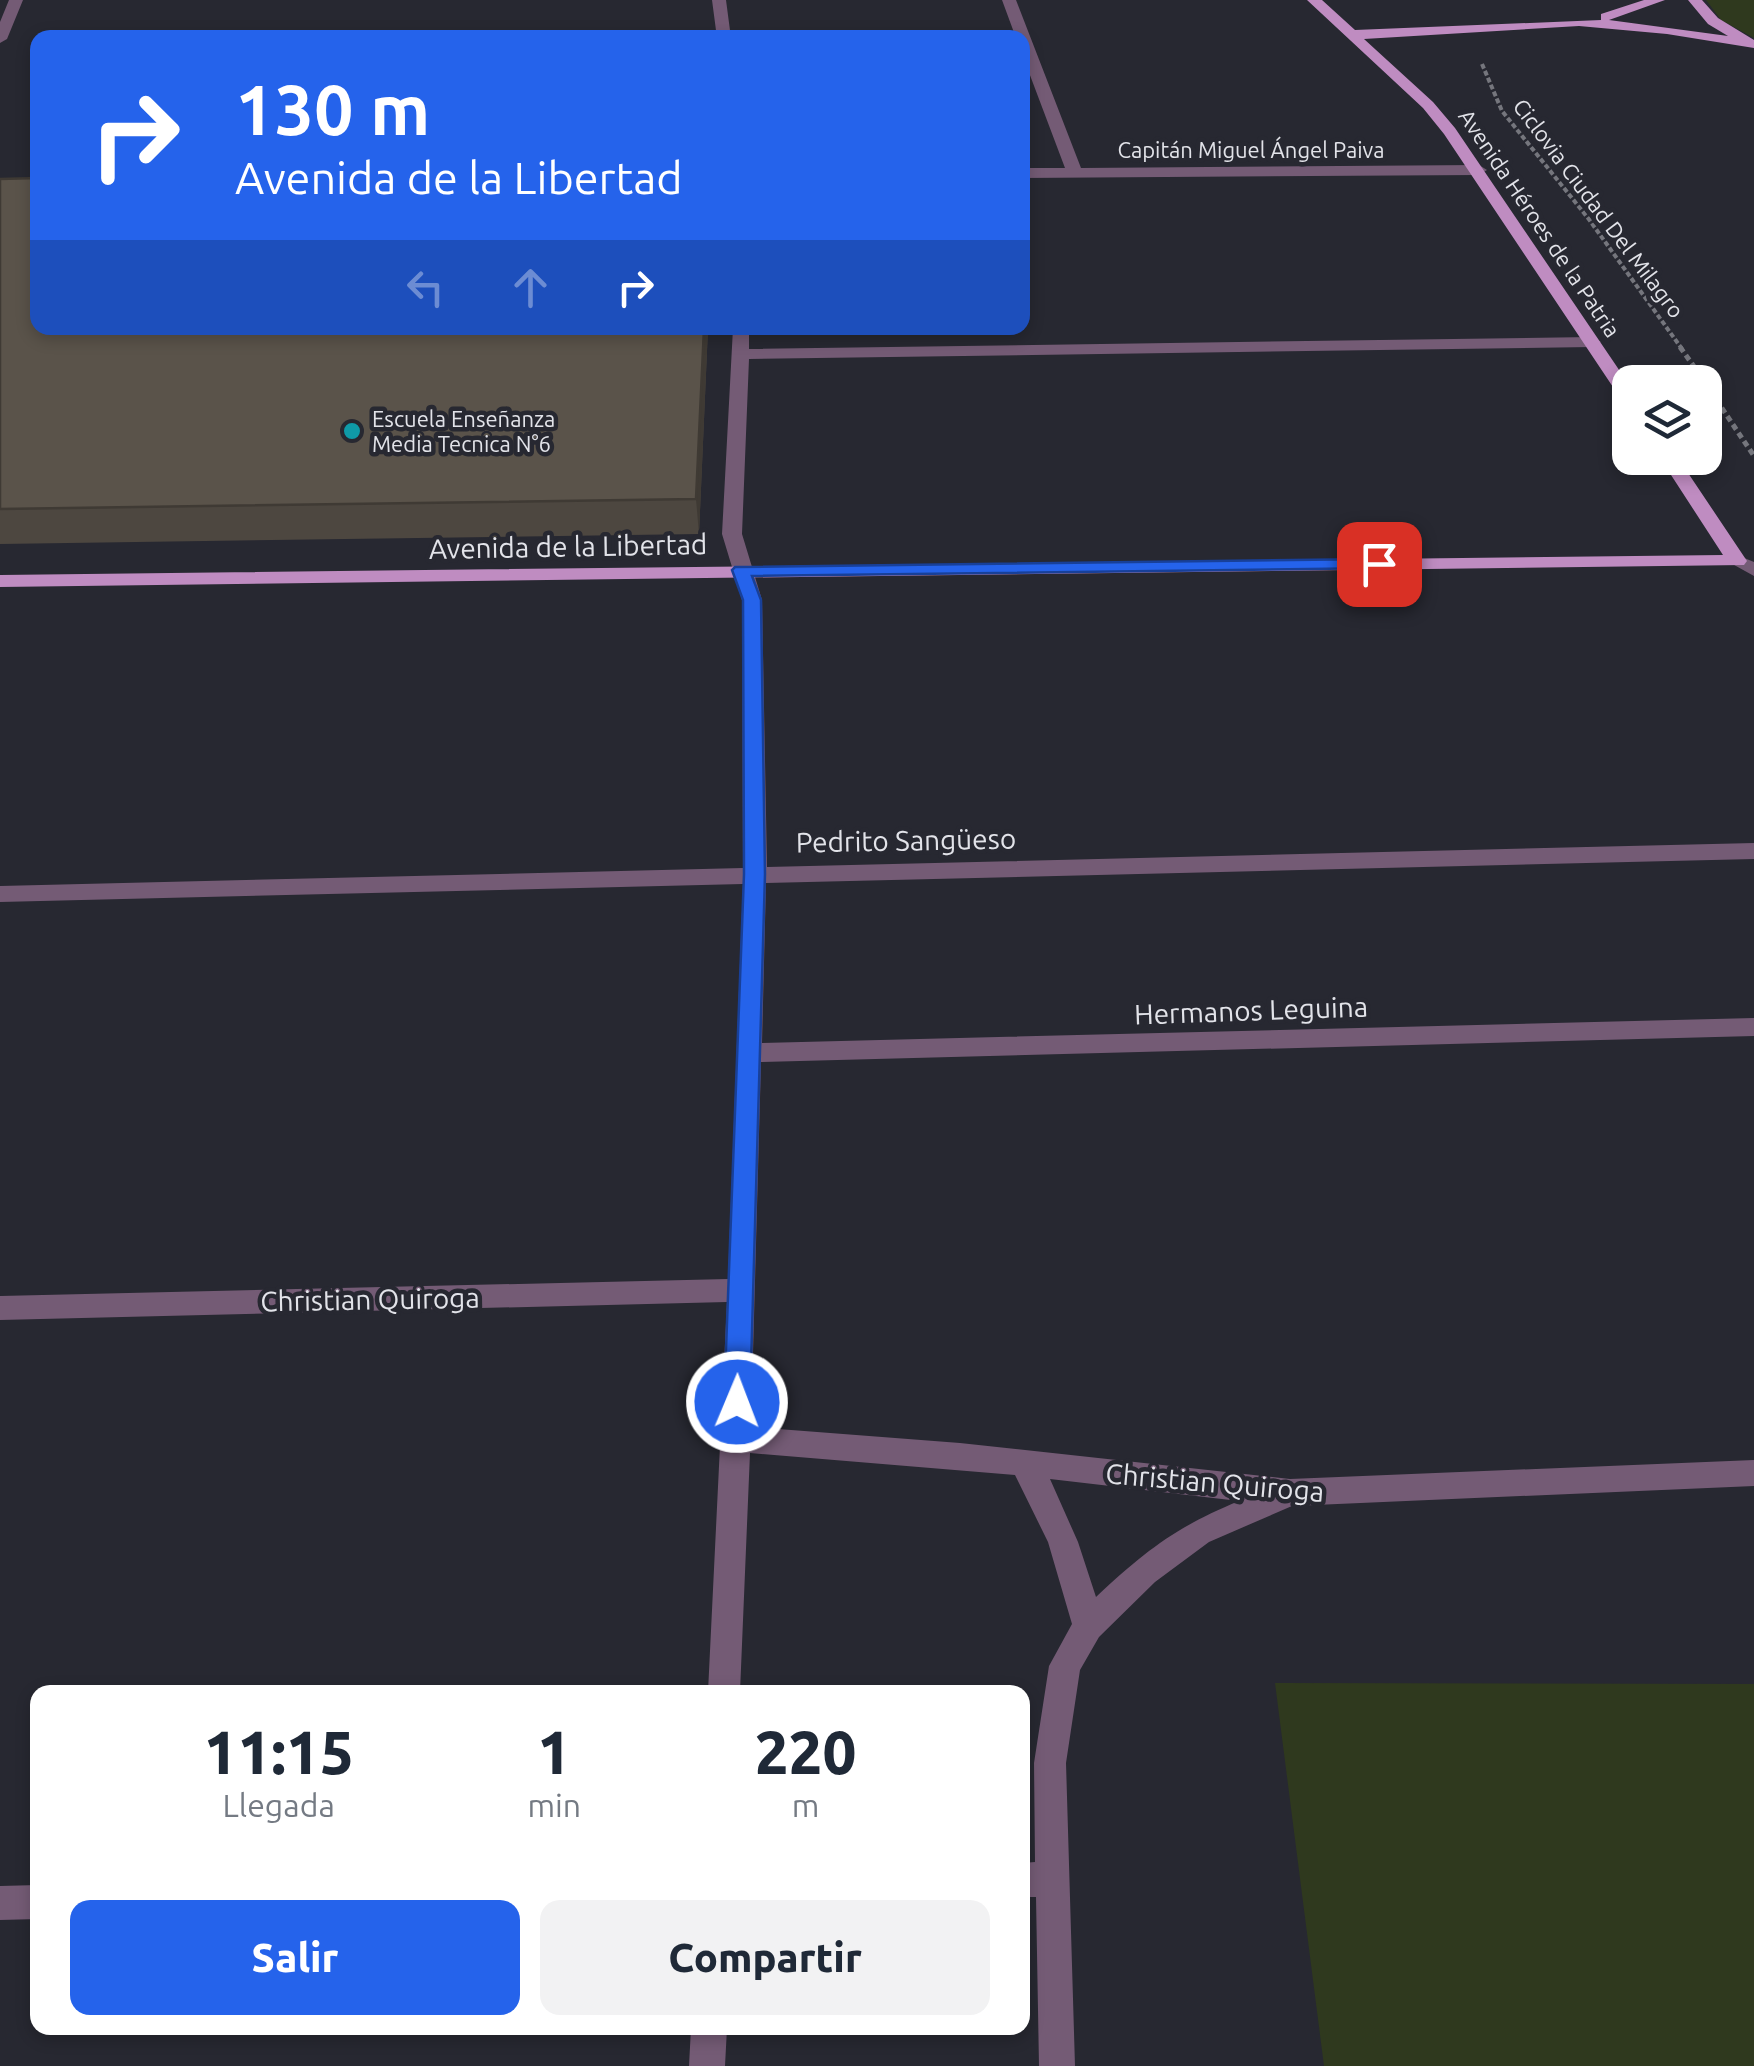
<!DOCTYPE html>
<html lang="es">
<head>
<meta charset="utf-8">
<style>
  body { margin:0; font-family:Ubuntu,sans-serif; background:#f2f2f3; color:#1f2937; height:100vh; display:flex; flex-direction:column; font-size:38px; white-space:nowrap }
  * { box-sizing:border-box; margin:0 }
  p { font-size:32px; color:#747a83 }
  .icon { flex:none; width:55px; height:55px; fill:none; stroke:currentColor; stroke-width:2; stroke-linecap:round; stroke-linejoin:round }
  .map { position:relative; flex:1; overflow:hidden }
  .drawer { position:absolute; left:30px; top:1685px; width:1000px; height:350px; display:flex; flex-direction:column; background:#fff; border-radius:20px; box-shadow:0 5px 15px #0003 }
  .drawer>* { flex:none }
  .hud { position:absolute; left:30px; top:30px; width:1000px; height:305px; border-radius:20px; box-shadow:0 5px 15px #0003; background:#2563eb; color:#fff; overflow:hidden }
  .controls { position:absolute; left:1612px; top:365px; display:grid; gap:20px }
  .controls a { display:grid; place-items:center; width:110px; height:110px; border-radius:20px; background:#fff; box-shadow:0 5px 15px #0003; font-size:50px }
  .pin { position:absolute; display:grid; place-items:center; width:85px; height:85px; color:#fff; margin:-42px; border-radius:20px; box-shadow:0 5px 15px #0006 }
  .me { position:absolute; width:110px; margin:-55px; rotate:1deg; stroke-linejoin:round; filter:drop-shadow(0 0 8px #0008) }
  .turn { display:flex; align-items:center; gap:35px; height:210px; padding:0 40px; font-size:45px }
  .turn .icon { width:130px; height:130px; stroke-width:2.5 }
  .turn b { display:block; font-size:70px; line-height:85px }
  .lanes { display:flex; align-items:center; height:95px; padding:0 40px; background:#0003; justify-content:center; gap:50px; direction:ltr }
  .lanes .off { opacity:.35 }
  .eta { display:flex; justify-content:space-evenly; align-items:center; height:170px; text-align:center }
  .eta b { font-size:60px; font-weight:800; line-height:70px }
  .primary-button { display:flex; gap:20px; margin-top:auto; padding:20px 40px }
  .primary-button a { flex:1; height:115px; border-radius:20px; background:#2563eb; color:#fff; font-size:40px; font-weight:800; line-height:115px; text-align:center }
  .primary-button a+a { background:#f2f2f3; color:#1f2937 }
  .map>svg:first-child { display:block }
  .green { fill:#2f391e }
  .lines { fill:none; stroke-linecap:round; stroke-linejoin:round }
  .path-far1 { stroke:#75767d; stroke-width:4; stroke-dasharray:5 2.5; stroke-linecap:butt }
  .path { stroke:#75767d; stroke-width:5; stroke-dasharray:6 4; stroke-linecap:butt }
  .minor { fill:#745b75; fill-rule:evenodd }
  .major { fill:#bf8cc1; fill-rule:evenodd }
  .wall { fill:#4d4740 }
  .shaded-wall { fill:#3f3a34 }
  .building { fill:#5a534a; stroke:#3f3a34; stroke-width:2.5 }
  .route { fill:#2563eb; stroke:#184099; stroke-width:2.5 }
  .culture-dot { fill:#0f9aa8; stroke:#272831; stroke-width:4 }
  .labels { text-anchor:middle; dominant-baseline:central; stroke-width:9; stroke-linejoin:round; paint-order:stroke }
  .far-street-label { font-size:22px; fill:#e2e3e9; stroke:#272831 }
  .far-poi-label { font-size:22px; fill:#e2e3e9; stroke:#272831; text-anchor:start }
  .street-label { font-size:28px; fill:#e2e3e9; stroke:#272831 }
</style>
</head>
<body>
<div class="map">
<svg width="1754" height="2066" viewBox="0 0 1754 2066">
  <rect width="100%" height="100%" fill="#272831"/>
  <path class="green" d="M1706,0h48v38l-33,-18z
    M1275,1683l479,1v382h-430z"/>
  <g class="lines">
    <path class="path-far1" d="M1482,64l20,47 86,107 94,131"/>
    <path class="path" d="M1680,347l25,35
      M1705,383l49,73"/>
    <path class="minor" d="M9,0h14l-16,39 -7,4v-21z
      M712,0h14l5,38h-14z
      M1002,0h14l65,168 398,-3 8,5 -8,5 -457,3v-10h43l-43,-114v-16h-6z
      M733,328h16v21l843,-12 9,5 -9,5 -843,12 -7,175 20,66 5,267 987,-24v16l-988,24 -4,160 992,-25v18l-993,26 -10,365 209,16 330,36 464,-19v26l-462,20 -83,36 -54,40 -56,55 -19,33 -14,93 9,303h-36l-3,-169h-14v-34l13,-1 -1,-99 15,-97 23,-42 -24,-82 -33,-67 -265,-22 -10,239h-32l19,-390 -727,18v-24l728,-17 15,-395 -743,18v-16l743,-18 -1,-268 -20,-66zM1050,1479l189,22c-63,26 -94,50 -143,96l-18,-55z
      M1737,555l17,7v14l-27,-15z
      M38,1885v34l-38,1v-34z
      M691,2028h36l-2,38h-36z"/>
    <path class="major" d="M1307,0h15l33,30 246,-10v-6l43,-14h21l-56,20 119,16 -20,-12 -20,-24h14l16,18 36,22v8l-87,-14 -88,-8 -215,13 69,63 22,26 175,258v18l-9,-5 -177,-265 -21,-26z
      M1660,458h18l69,103 -3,4 -1744,22v-12l1723,-20z"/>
  </g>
  <path class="wall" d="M0,179l708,149 -9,206 -699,10z"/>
  <path class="shaded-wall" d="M704,328h4l-9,206 -3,-35z"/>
  <path class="building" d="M38,178v150h666l-8,171 -696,10v-330z"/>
  <path class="route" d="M1379,559l6,1v8l-633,8 9,24 4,274 -15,528 -3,8 -10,3 -9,-3 -4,-8 20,-528 -1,-274 -11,-30 3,-3z"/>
  <circle class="culture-dot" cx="352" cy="431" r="10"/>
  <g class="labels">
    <g class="far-street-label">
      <text x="1251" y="149">Capitán Miguel Ángel Paiva</text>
      <text transform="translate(1599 208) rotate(53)">Ciclovia Ciudad Del Milagro</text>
      <text transform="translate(1540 223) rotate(56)">Avenida Héroes de la Patria</text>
    </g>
    <g class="far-poi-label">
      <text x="372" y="418">Escuela Enseñanza<tspan x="372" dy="25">Media Tecnica N°6</tspan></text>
    </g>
    <g class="street-label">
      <text transform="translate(568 546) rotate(-1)">Avenida de la Libertad</text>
      <text transform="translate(906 840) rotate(-1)">Pedrito Sangüeso</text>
      <text transform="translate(1251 1010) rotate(-2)">Hermanos Leguina</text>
      <text transform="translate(370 1299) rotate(-1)">Christian Quiroga</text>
      <text transform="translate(1215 1482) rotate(5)">Christian Quiroga</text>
    </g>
  </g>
</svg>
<div class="controls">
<a><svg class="icon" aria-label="layers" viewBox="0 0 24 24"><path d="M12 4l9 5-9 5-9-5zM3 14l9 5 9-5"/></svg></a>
</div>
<div class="pin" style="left:1379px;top:564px;background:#d93025"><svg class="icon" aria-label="arrive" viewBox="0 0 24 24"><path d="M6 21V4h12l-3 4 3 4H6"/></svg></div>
<svg class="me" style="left:737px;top:1402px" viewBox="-20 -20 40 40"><circle r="17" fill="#2563eb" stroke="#fff" stroke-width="3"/><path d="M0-11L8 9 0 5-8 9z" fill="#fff"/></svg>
<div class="hud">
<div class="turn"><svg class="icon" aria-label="right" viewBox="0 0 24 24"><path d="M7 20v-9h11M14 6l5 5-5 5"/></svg><div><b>130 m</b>Avenida de la Libertad</div></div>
<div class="lanes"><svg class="icon off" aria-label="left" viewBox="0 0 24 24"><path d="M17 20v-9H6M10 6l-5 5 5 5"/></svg><svg class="icon off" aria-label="ahead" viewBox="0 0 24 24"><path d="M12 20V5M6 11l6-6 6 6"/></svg><svg class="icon" aria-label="right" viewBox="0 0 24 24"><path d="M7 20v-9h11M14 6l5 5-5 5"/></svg></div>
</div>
<section class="drawer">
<div class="eta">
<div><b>11:15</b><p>Llegada</p></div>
<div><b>1</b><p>min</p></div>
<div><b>220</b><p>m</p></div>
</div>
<div class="primary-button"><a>Salir</a><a>Compartir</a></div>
</section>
</div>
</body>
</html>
